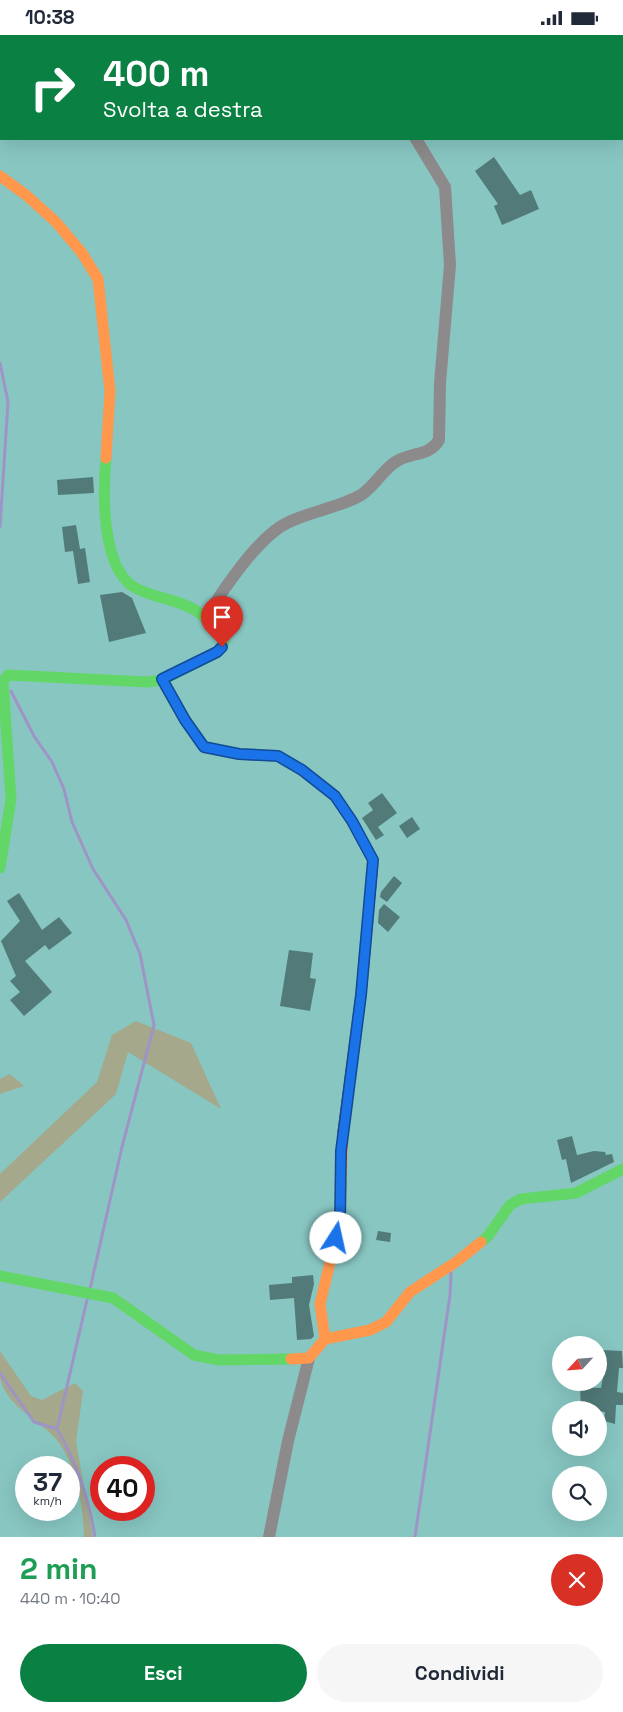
<!DOCTYPE html>
<html lang="it">
<head>
<meta charset="utf-8">
<style>
  body { margin:0; font-family:"Space Grotesk",sans-serif; background:#f6f6f7; color:#1f2937; height:100vh; display:flex; flex-direction:column; font-size:19px; white-space:nowrap }
  * { box-sizing:border-box; margin:0 }
  p { font-size:16px; color:#747a83 }
  .icon { flex:none; width:28px; height:28px; fill:none; stroke:currentColor; stroke-width:2; stroke-linecap:round; stroke-linejoin:round }
  .map { position:relative; height:1502px; overflow:hidden }
  .side { display:flex; flex-direction:column; background:#fff; flex:1 }
  .side>* { flex:none }
  .banner { position:absolute; left:0px; top:0px; width:624px; height:105px; box-shadow:0 5px 20px #0002; background:#0b8043; color:#fff; overflow:hidden }
  .needle { width:32px; rotate:244deg }
  .fabs { position:absolute; left:552px; top:1301px; display:grid; gap:10px }
  .fabs a { display:grid; place-items:center; width:55px; height:55px; border-radius:50%; background:#fff; box-shadow:0 5px 20px #0002; font-size:25px }
  .speed { position:absolute; left:15px; top:1421px; display:flex; gap:10px; font-size:25px; font-weight:700; text-align:center }
  .speed>* { display:grid; place-content:center; width:65px; height:65px; border-radius:50%; background:#fff; box-shadow:0 5px 20px #0002; line-height:1 }
  .speed small { font-size:12px; font-weight:400 }
  .speed .limit { border:8px solid #d22; background:#fff; color:#111 }
  .pin { position:absolute; display:grid; place-items:center; width:42px; height:42px; color:#fff; margin:-51px -21px; border-radius:50% 50% 50% 0; rotate:-45deg; box-shadow:0 0 5px #0007 }
  .pin .icon { rotate:45deg }
  .me { position:absolute; width:55px; margin:-28px; rotate:10deg; stroke-linejoin:round; filter:drop-shadow(0 0 4px #0008) }
  .turn { display:flex; align-items:center; gap:18px; height:105px; padding:0 20px; font-size:22px }
  .turn .icon { width:65px; height:65px; stroke-width:2.5 }
  .turn b { display:block; font-size:35px; line-height:42px }
  .round { display:grid; place-items:center; flex:none; width:52px; height:52px; border-radius:26px; background:#f6f6f7 }
  .overview { display:flex; align-items:center; justify-content:space-between; height:85px; padding:0 20px }
  h1 { font-size:30px; font-weight:700; line-height:38px; color:#1e9e55 }
  .cta { display:flex; gap:10px; margin-top:auto; padding:10px 20px }
  .cta a { flex:1; height:58px; border-radius:30px; background:#0b8043; color:#fff; font-size:20px; font-weight:700; line-height:58px; text-align:center }
  .cta a+a { background:#f6f6f7; color:#1f2937 }
  .status { display:flex; justify-content:space-between; align-items:center; height:35px; padding:0 25px; background:#fff; direction:ltr }
  .status svg { height:14px; fill:currentColor }
  .map>svg:first-child { display:block }
  .green { fill:#a5a88a }
  .lines { fill:none; stroke-linecap:round; stroke-linejoin:round }
  .stream { stroke:#9f94c6; stroke-width:3 }
  .building { fill:#517a79 }
  .street { stroke:#8d8a8b; stroke-width:12 }
  .fast { stroke:#63d668; stroke-width:11 }
  .slow { stroke:#ff974d; stroke-width:11 }
  .jam { stroke:#b3261e; stroke-width:11 }
  .route-casing { stroke:#114b97; stroke-width:12 }
  .route { stroke:#1a73e8; stroke-width:9 }
</style>
</head>
<body>
<div class="status"><b>10:38</b><svg viewBox="0 0 49 12"><path d="M0 12V9h3v3zM5 12V6h3v6zM10 12V3h3v9zM15 12V0h3v12zM26 1h20v11H26zM47 4h2v5h-2z"/></svg></div>
<div class="map">
<svg width="623" height="1502" viewBox="0 0 623 1502">
  <rect width="100%" height="100%" fill="#88c6c2"/>
  <path class="green" d="M136,986l55,22 30,66 -93,-57 -12,42 -116,108v-28l97,-92 15,-47z
    M10,1039l14,12 -24,8v-15z
    M0,1316l31,45 11,4 33,-17 8,8 -7,51 17,95h-9c-1,-32 -7,-72 -28,-98 -18,-20 -49,-32 -56,-61 0,-8 0,-19 0,-27z"/>
  <g class="lines">
    <path class="stream" d="M0,328l8,39 -8,125
      M11,656l23,45 18,26 12,27 8,33 21,47 33,51 14,34 14,71 -32,122 -32,142
      M87,1265l-30,129c19,33 32,70 38,108
      M0,1338l34,49 23,7
      M415,1502l35,-242 1,-22"/>
  </g>
  <path class="building" d="M494,122l26,38 11,-5 8,19 -37,16 -8,-19 4,-2 -23,-33z
    M93,442l1,16 -36,2 -1,-15z
    M76,490l4,24 5,-1 5,34 -12,2 -5,-33 -8,1 -3,-25z
    M122,557l10,6 14,35 -37,9 -9,-47z
    M382,758l15,20 -19,14 6,8 -8,5 -14,-22 11,-8 -5,-7z
    M412,782l8,12 -13,9 -8,-12z
    M394,841l8,7 -15,19 -7,-5 1,-5z
    M19,858l23,37 17,-13 13,16 -23,17 -4,-5 -20,16 27,31 -28,24 -14,-16 10,-8 -10,-11 6,-5 -15,-35 19,-20 -13,-20z
    M384,869l16,13 -12,15 -10,-9 1,-13z
    M289,915l24,3 -3,25 6,1 -6,32 -30,-5z
    M572,1101l5,19 17,-4 11,1 1,3 6,-1 2,8 -43,21 -5,-24 -4,1 -5,-20z
    M378,1196l13,2 -1,9 -14,-2z
    M313,1240l1,9 -5,21 5,31 -3,3 -14,1 -3,-42 -24,2 -1,-15 23,-2v-6z
    M602,1315l20,1 1,17h-4l-2,24 6,1v12h-7l-1,19 -11,-3 1,-9 -24,-2 -1,-23 21,1 2,-11z"/>
  <g class="lines">
    <path class="street" d="M341,0l1,1
      M0,46l1,-1
      M206,583c16,-27 52,-81 81,-95 21,-11 54,-16 74,-28 14,-9 22,-26 36,-34 15,-9 33,-5 42,-21l1,-57 10,-118 -5,-78 -29,-48
      M269,1502l19,-96 21,-83"/>
    <path class="fast" d="M162,645l23,40 20,27 34,7 39,2 24,14 33,26 17,25 21,39 -1,13
      M0,833l11,-69 -8,-117 5,-7 139,7 15,-2 55,-28 5,-5 2,-7c-8,-9 -15,-21 -26,-28 -18,-13 -44,-13 -64,-25 -33,-20 -31,-95 -28,-129
      M481,1207l7,-6 22,-31 11,-6 55,-6 47,-24
      M0,1241l113,22 81,57 25,5 72,-1"/>
    <path class="slow" d="M0,141l26,19 30,27 26,31 16,26 12,112 -4,67
      M325,1304l-5,-35 20,-83 3,-89
      M291,1324l18,-1 16,-19 45,-9 16,-8 24,-30 46,-30 25,-20"/>
    <path class="jam" d="M343,1097l18,-137 11,-122"/>
  </g>
  <g class="lines">
    <defs>
      <path id="route" d="M222,612l-5,5 -55,27 23,41 19,27 35,7 39,2 24,14 33,26 17,25 21,39 -12,135 -20,156 -1,70 -4,17"/>
    </defs>
    <use href="#route" class="route-casing"/>
    <use href="#route" class="route"/>
  </g>
</svg>
<div class="fabs">
<a><svg class="needle" viewBox="-14 -14 28 28"><path d="M0-13l5 13h-10z" fill="#e53935"/><path d="M0 13l5-13h-10z" fill="#747a83"/></svg></a>
<a><svg class="icon" aria-label="sound" viewBox="0 0 24 24"><path d="M4 9h4l5-4v14l-5-4H4zM17 9q2 3 0 6"/></svg></a>
<a><svg class="icon" aria-label="search" viewBox="0 0 24 24"><circle cx="10" cy="10" r="6"/><path d="M15 15l6 6"/></svg></a>
</div>
<div class="speed"><div>37<small>km/h</small></div><div class="limit">40</div></div>
<div class="pin" style="left:222px;top:612px;background:#d93025"><svg class="icon" aria-label="arrive" viewBox="0 0 24 24"><path d="M6 21V4h12l-3 4 3 4H6"/></svg></div>
<svg class="me" style="left:336px;top:1203px" viewBox="-20 -20 40 40"><circle r="19" fill="#fff"/><path d="M0-13L10 11 0 6-10 11z" fill="#1a73e8"/></svg>
<div class="banner">
<div class="turn"><svg class="icon" aria-label="right" viewBox="0 0 24 24"><path d="M7 20v-9h11M14 6l5 5-5 5"/></svg><div><b>400 m</b>Svolta a destra</div></div>
</div>
</div>
<section class="side">
<div class="overview"><div><h1>2 min</h1><p>440 m · 10:40</p></div><a class="round" style="background:#d93025;color:#fff"><svg class="icon" aria-label="close" viewBox="0 0 24 24"><path d="M6 6l12 12M18 6L6 18"/></svg></a></div>
<div class="cta"><a>Esci</a><a>Condividi</a></div>
</section>
</body>
</html>
